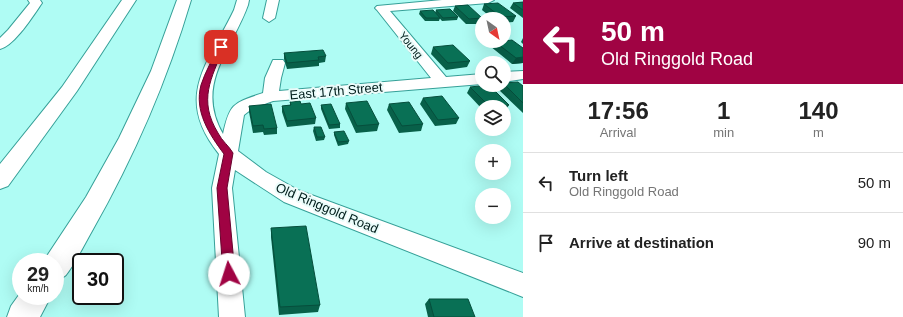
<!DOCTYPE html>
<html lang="en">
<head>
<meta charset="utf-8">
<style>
  body { margin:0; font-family:Arial,sans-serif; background:#f2f2f2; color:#222; height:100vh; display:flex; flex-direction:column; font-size:15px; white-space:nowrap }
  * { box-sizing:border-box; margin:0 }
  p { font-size:13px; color:#767676 }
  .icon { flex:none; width:22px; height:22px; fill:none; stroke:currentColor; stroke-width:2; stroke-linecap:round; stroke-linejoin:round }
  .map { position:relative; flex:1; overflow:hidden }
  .drawer { display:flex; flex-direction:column; background:#fff; width:380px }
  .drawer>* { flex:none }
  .top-card { background:#a00343; color:#fff; overflow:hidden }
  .needle { width:26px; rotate:147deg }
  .buttons { position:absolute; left:475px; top:12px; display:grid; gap:8px }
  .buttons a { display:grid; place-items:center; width:36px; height:36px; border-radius:50%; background:#fff; box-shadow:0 4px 16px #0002; font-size:20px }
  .speed { position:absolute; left:12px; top:253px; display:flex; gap:8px; font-size:20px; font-weight:700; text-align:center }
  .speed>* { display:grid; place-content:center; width:52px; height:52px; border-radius:50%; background:#fff; box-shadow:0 4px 16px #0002; line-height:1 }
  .speed small { font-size:10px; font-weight:400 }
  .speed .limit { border:2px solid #111; border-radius:6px; background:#fff; color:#111 }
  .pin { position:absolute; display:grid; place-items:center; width:34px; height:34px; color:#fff; margin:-17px; border-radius:8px; box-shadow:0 2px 6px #0006 }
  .me { position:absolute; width:44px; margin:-22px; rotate:355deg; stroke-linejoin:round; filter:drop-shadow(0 0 3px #0008) }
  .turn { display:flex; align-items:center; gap:14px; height:84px; padding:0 12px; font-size:18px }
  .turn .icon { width:52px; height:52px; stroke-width:2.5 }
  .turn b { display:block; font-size:28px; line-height:34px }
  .eta { display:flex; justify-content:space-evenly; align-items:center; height:68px; text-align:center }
  .eta b { font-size:24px; font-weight:800; line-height:28px }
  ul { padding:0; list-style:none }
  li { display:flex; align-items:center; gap:12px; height:60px; padding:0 12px; border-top:1px solid #e0e0e0 }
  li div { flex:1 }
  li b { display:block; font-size:15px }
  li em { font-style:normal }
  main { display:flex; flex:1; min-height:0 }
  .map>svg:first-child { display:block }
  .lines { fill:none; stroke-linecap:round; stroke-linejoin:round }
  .minor-casing { stroke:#36a098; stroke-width:2 }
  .motorway-casing { stroke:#36a098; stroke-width:2 }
  .minor { fill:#fff; fill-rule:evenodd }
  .motorway { fill:#fff; fill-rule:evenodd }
  .wall { fill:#086049 }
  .shaded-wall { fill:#064e3c }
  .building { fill:#097055; stroke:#064e3c }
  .route { fill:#a00343; stroke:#68022c }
  .labels { text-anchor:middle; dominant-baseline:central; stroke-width:4; stroke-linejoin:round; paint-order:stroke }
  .far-street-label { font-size:11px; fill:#001d1b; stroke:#eafcfa }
  .street-label { font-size:13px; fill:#001d1b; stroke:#eafcfa }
</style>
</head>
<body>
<main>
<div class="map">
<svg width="523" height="317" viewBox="0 0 523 317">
  <rect width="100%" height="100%" fill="#affcf4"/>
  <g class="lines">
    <defs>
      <path id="minor" d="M28,0h12l2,3c-9,13 -27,42 -42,46v-11l8,-8 22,-27z
        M237,0h12l-1,5c-16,45 -54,79 -25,129 7,-32 11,-31 40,-41l2,-15 8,-18h10l2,3 -4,15 -2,13 152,-13 -54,-68 -2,-2 2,-2 65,-6h52l-6,3 -98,8 56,66 36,-3v10l-209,17 -20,7 -9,7 -6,36 28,21 32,18 225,83v24l-239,-95 -49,-32 -3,18 13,129h-26l-7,-129 7,-34c-46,-57 -11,-90 15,-144z
        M267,0h12l-4,18 -6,4 -6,-4z
        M523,71v8l-19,3v-10z"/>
      <path id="motorway" d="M122,0h14l-59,91 -69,95 -8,3v-25l62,-77z
        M177,0h14c-24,81 -57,157 -99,231 -8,14 -16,31 -26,44 -3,3 -8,4 -11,5v-18h-12l43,-65 33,-59 32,-67z
        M21,292v4h30l-11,21h-33l4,-11z"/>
    </defs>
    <use href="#minor" class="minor-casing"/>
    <use href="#motorway" class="motorway-casing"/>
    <use href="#minor" class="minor"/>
    <use href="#motorway" class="motorway"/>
  </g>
  <path class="wall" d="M523,2v16l-13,-10 3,-5z
    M484,4l32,12 -3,6 -9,1v-4h-11l-11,-9z
    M455,6l27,12 -2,6h-14l-13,-13z
    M436,10l22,7 -1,3 -15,1 -7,-8z
    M420,11l20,7 -1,3h-14l-6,-7z
    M523,38v6l-2,-2z
    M485,41h19l19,7v15l-11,1 -27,-22z
    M433,47l37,14 -3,6 -21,3 -15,-16z
    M284,53l42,3 -1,6 -6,1v3l-32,3 -3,-10z
    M504,83l19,3v27l-24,-23 3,-5h2z
    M470,87l39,18 -4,6h-1v-4h-22v2l-15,-16z
    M423,98l36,20 -3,6 -21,2 -15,-22z
    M290,102l11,2 15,14 -1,6 -28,3 -5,-15v-6l8,-1z
    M346,103l33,21 -2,7 -21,2 -11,-24z
    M389,104l34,20 -2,7 -22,2 -12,-23z
    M321,105l19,19v4l-11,1 -8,-20z
    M249,106l28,22v6l-13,1 -1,-3 -10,1 -4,-21z
    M314,127l11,10 -1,3 -8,1 -3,-10z
    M334,132l15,9 -1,3 -10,2 -4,-11z
    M271,228l49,77 -2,7 -39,3 -8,-78z
    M429,299l46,18h-47l-3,-13z"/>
  <path class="shaded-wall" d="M523,57v6l-11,1 4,-6z"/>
  <path class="building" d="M523,2v8l-10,-7z
    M498,3l18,13 -15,1 -17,-13z
    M468,5l14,13 -13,1 -14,-13z
    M450,9l8,8 -15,1 -7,-8z
    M433,10l7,8h-14l-6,-7z
    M512,40l11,8v9l-7,1 -22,-17h10z
    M453,45l17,16 -22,2 -15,-16z
    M323,50l3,6 -8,1 1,3 -32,3 -3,-10z
    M518,82l5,4v17l-19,-19v-1z
    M489,85l20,20 -19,2 -20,-20z
    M442,96l17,22 -21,2 -15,-22z
    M300,101l1,3 9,-1 6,15 -29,3 -5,-15 9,-1 -1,-3z
    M367,101l12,23 -22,2 -11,-23z
    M409,102l14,22 -21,2 -13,-22z
    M271,104l6,24 -13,1 -1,-4 -10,1 -4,-20z
    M331,104l9,20 -11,1 -8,-20z
    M314,127h7l4,10h-8z
    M344,131l5,10 -11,1 -4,-10z
    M306,226l14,79 -40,2 -9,-79z
    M429,299h39l7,18h-41z"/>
  <path class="route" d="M221,45l3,2c-13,32 -26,53 -6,86 4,8 11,13 15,20l-6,35 8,86 -2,4 -4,1 -4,-1 -2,-4 -6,-86 7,-34c-15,-20 -30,-43 -23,-69 4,-13 12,-26 17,-38z"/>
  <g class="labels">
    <g class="far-street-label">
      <text transform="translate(411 45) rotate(51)">Young</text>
    </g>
    <g class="street-label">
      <text transform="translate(336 91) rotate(-5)">East 17th Street</text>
      <text transform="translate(327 208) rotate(23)">Old Ringgold Road</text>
    </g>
  </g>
</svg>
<div class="buttons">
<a><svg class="needle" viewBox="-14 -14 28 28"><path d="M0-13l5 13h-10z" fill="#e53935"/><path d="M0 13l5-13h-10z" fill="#767676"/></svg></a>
<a><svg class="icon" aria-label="search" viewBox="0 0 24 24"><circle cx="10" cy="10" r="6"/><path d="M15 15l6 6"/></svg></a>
<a><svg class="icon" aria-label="layers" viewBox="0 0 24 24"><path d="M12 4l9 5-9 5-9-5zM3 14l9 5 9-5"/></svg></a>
<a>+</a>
<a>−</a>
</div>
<div class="speed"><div>29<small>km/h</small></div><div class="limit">30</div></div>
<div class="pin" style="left:221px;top:47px;background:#d93025"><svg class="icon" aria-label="arrive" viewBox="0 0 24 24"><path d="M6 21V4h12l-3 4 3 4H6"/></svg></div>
<svg class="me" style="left:229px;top:274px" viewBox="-20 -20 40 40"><circle r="19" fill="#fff"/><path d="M0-13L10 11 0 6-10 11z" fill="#a00343"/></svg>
</div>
<section class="drawer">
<div class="top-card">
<div class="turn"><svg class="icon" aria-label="left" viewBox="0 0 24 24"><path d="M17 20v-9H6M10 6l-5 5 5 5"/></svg><div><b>50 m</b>Old Ringgold Road</div></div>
</div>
<div class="eta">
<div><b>17:56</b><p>Arrival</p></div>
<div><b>1</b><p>min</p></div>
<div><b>140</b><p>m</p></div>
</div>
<ul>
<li><svg class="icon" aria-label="left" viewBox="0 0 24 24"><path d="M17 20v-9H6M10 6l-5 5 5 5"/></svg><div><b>Turn left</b><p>Old Ringgold Road</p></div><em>50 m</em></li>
<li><svg class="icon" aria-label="arrive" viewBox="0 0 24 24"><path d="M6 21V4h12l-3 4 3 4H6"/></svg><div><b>Arrive at destination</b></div><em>90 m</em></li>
</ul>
</section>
</main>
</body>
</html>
